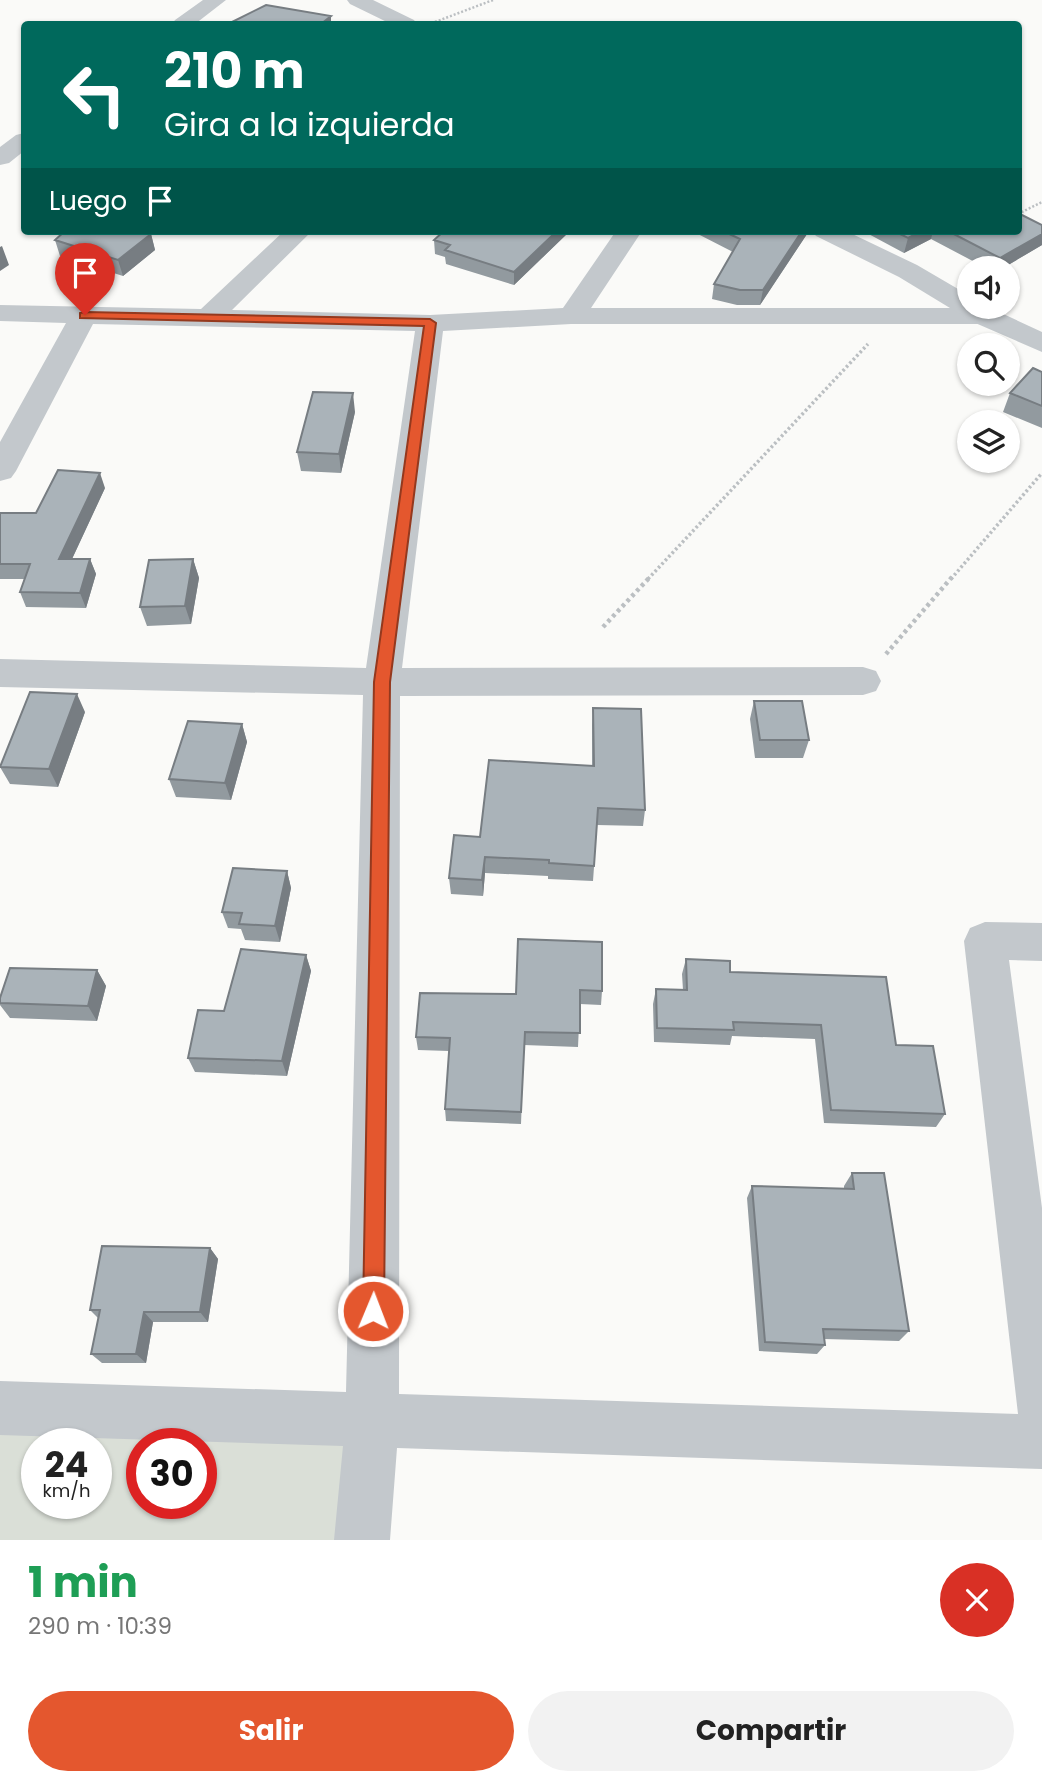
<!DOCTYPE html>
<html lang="es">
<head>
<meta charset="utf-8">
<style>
  body { margin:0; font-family:Poppins,sans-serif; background:#f2f2f2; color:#222; height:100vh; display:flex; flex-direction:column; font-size:26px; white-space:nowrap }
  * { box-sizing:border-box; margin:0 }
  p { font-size:23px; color:#767676 }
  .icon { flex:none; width:38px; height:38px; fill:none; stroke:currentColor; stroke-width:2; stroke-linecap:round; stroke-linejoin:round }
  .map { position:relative; height:1540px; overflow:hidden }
  .details { display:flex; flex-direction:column; background:#fff; flex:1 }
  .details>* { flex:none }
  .top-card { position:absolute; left:21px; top:21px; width:1001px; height:214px; border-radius:7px; box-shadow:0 2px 5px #0004; background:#00695c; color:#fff; overflow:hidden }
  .buttons { position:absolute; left:957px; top:256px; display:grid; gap:14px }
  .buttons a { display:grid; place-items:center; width:63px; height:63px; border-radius:50%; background:#fff; box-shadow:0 2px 5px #0004; font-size:35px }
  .speed { position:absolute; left:21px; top:1428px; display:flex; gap:14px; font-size:35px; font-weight:700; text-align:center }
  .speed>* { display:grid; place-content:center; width:91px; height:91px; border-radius:50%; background:#fff; box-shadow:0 2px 5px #0004; line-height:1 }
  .speed small { font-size:18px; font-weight:400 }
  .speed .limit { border:10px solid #d22; background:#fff; color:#111 }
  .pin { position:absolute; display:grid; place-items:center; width:60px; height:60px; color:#fff; margin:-72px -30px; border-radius:50% 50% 50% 0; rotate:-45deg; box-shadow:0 0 7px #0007 }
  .pin .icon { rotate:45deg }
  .me { position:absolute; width:77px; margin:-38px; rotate:1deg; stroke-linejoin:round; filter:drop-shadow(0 0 5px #0008) }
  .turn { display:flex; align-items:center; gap:24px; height:147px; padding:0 28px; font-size:32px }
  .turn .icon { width:91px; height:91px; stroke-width:2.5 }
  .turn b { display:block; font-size:49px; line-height:60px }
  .then { display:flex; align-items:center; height:66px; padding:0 28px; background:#0003; gap:14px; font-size:26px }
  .round { display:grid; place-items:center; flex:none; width:74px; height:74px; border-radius:37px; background:#f2f2f2 }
  .headline { display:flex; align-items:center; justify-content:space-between; height:119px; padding:0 28px }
  h1 { font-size:42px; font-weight:700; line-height:52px; color:#1e9e55 }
  .primary-button { display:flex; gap:14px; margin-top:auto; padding:14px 28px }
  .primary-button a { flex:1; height:80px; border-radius:42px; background:#e4572e; color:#fff; font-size:28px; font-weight:700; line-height:80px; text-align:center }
  .primary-button a+a { background:#f2f2f2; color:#222 }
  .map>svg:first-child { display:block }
  .green { fill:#dadfd7; fill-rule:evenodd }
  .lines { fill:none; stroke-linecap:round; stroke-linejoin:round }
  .path-far2 { stroke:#bbbfc2; stroke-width:2.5; stroke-dasharray:2 2; stroke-linecap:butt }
  .path-far1 { stroke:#bbbfc2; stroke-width:3.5; stroke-dasharray:2.5 2.5; stroke-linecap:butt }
  .path { stroke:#bbbfc2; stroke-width:4.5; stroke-dasharray:3.5 3.5; stroke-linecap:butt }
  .minor { fill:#c3c8cc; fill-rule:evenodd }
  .tertiary { fill:#c3c8cc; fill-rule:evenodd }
  .wall { fill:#929a9f }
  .shaded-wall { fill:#777d82 }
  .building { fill:#aab3b9; stroke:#777d82; stroke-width:2 }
  .route { fill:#e4572e; stroke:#94391e; stroke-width:2 }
</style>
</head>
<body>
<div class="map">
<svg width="1042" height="1540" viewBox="0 0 1042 1540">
  <rect width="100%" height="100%" fill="#fafaf8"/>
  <path class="green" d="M0,1432l354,7 -9,101h-345zM37,1444h59v59h-59zM142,1444h59v59h-59z"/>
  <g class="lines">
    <path class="path-far2" d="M435,22l58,-22
      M1018,214l24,-12"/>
    <path class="path-far1" d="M648,579l220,-235
      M951,579l91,-106"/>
    <path class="path" d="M603,627l47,-50
      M886,654l66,-77"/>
    <path class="minor" d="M203,0h23l-31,24h-23l3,-4z
      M24,133v18l-15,12 -9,2v-18l16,-12z
      M284,231h28l-80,79 198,5 133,-7 53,-77h26l-51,77h392l10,2 4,6 -4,6 -10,2h-412l-128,7 -41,337 461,-1 13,4 5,10 -5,10 -13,4 -463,1 -1,698 619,20 -54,-473 6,-13 15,-6 57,1v38l-33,-1 33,248v261l-645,-21 -7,92h-56l9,-94 -343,-11v-54l346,11 17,-697 -363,-8v-28l366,9 49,-337 -322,-7 -77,147 -5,7 -11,3v-39l66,-119 -66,-2v-16l201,4z"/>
    <path class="tertiary" d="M347,0h26l41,20 3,4h-26l-41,-20z
      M812,231h34l71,34 53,31v10h16l56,26v20l-69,-30 -74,-45 -83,-41z"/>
  </g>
  <path class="wall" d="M1042,225v20l-39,23h-17l-55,-29 -27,14 -41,-22h155z
    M444,231h126l-56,54 -68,-21 -1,-7 -10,-3 -1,-14z
    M692,231h117l-49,74h-23l-25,-6 2,-15 19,-32z
    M151,234l4,16 -32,26 -63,-20 -5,-16z
    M1042,372v56l-39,-16 7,-19z
    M355,412l-14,61 -40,-2 -4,-19z
    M105,488l-33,71h18l6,15 -10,34 -60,-1 -6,-15 4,-13h-24v-66h36z
    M193,559l6,19 -8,46 -44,2 -7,-19z
    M754,701l55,39 -6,18h-48l-5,-39z
    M593,708l52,102 -2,16 -46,-1 -4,56 -45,-2v-3l-63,-3 -2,23 -32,-2 -2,-16 31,-41 112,-71v-41z
    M85,712l-27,75 -48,-3 -10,-17z
    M242,724l5,18 -16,58 -55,-3 -7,-18z
    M287,871l4,17 -11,54 -35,-2 -4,-11 -13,-1 -6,-16z
    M518,939l84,52 -1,14 -21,-1 -2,43 -54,-2 -3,79 -75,-3 -1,-12 4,-58 -31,-1 -2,-13 100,-43z
    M306,955l5,16 -24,105 -92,-4 -7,-14 36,-47z
    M686,959l44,13 166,73 49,69 -9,13 -112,-4 -9,-84 -83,-3 -2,9 -76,-3 -1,-38 3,-15 27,1 -1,-16z
    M97,970l9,16 -9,35 -87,-3 -10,-13v-7z
    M852,1173l57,158 -10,10 -75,-2 1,6 -8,9 -58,-3 -12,-153 5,-12 92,3v-3z
    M210,1248l8,11 -10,63h-55l-7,41h-44l-11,-9 7,-36 -8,-8z"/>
  <path class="shaded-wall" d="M331,16v8h-10z
    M557,231h13l-56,54v-13z
    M802,231h7l-49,74 3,-15z
    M922,231h11l-2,8 -27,14 4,-15z
    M151,234l4,16 -32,26 -5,-16z
    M1042,234v11l-39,23h-6l3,-10z
    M2,246l7,19 -9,6v-24z
    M353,393l2,19 -14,61 -2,-19z
    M100,473l5,15 -40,86 -6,-15z
    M90,559l6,15 -10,34 -6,-15z
    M193,559l6,19 -8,46 -6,-18z
    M77,694l8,18 -27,75 -9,-18z
    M242,724l5,18 -16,58 -6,-17z
    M485,857v16l-2,23 -1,-16z
    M287,871l4,17 -11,54 -5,-16z
    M306,955l5,16 -24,105 -5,-15z
    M97,970l9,16 -9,35 -9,-15z
    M210,1248l8,11 -10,63 -8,-10z
    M144,1312l9,10 -7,41 -10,-9z"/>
  <path class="building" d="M266,5l65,11 -10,8h-93z
    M1018,213l24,12v9l-42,24 -52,-27h70z
    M65,231h75l11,3 -33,26 -63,-20z
    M444,231h113l-43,41 -69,-22 5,-5 -16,-5z
    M723,231h79l-39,59h-23l-26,-6 26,-45z
    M894,231h28l-14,7z
    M1033,368l9,4v34l-32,-13z
    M313,392l40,1 -14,61 -42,-2z
    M58,470l42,3 -41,86h31l-10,34 -60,-1 10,-28h-30v-51h36z
    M193,559l-8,47 -45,1 9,-47z
    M30,692l47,2 -28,75 -49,-2z
    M754,701h48l7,39h-49z
    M593,708l48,1 4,101 -47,-2 -4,58 -45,-3v-3l-64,-3 -3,23 -33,-2 5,-43 26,2 9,-77 105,6z
    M188,721l54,3 -17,59 -56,-4z
    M233,868l54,3 -12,55 -36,-2 3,-11 -20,-1z
    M518,939l84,3v49l-22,-1v43l-55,-1 -4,80 -76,-3 5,-71 -34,-1 4,-44 96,1z
    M241,949l65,6 -24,106 -94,-3 10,-48 26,1z
    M686,959l44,2v11l156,5 10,68 37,1 12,68 -114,-4 -10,-85 -88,-3 1,8 -77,-2 -1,-39 31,1z
    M10,968l87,2 -9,36 -88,-3v-5z
    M852,1173h32l25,158 -86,-2 2,16 -60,-3 -13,-156 102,3z
    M102,1246l108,2 -10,64h-56l-8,42h-45l9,-44h-10z"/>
  <path class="route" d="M85,312l345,7 6,4 -46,359 -6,629 -3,8 -8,3 -7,-3 -3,-8 11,-629 50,-356 -344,-8v-5z"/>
</svg>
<div class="buttons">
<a><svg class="icon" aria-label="sound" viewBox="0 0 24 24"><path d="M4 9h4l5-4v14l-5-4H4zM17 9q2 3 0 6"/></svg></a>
<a><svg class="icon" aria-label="search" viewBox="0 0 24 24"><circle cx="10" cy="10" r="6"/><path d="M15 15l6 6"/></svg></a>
<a><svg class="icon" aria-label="layers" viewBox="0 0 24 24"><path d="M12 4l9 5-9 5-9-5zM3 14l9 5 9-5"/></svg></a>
</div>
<div class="speed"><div>24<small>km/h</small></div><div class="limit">30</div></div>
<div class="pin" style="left:85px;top:315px;background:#d93025"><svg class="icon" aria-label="arrive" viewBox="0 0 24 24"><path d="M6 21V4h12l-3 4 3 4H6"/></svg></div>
<svg class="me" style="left:373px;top:1311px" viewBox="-20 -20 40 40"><circle r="17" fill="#e4572e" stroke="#fff" stroke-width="3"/><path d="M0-11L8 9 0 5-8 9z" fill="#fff"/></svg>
<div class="top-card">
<div class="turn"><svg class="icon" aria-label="left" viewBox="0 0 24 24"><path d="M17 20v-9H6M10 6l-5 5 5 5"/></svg><div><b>210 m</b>Gira a la izquierda</div></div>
<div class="then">Luego<svg class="icon" aria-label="arrive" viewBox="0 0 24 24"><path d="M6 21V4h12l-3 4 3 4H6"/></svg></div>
</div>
</div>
<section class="details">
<div class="headline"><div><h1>1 min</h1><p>290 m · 10:39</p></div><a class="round" style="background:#d93025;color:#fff"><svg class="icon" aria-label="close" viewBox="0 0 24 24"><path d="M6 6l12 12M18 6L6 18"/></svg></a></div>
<div class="primary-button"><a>Salir</a><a>Compartir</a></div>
</section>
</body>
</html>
